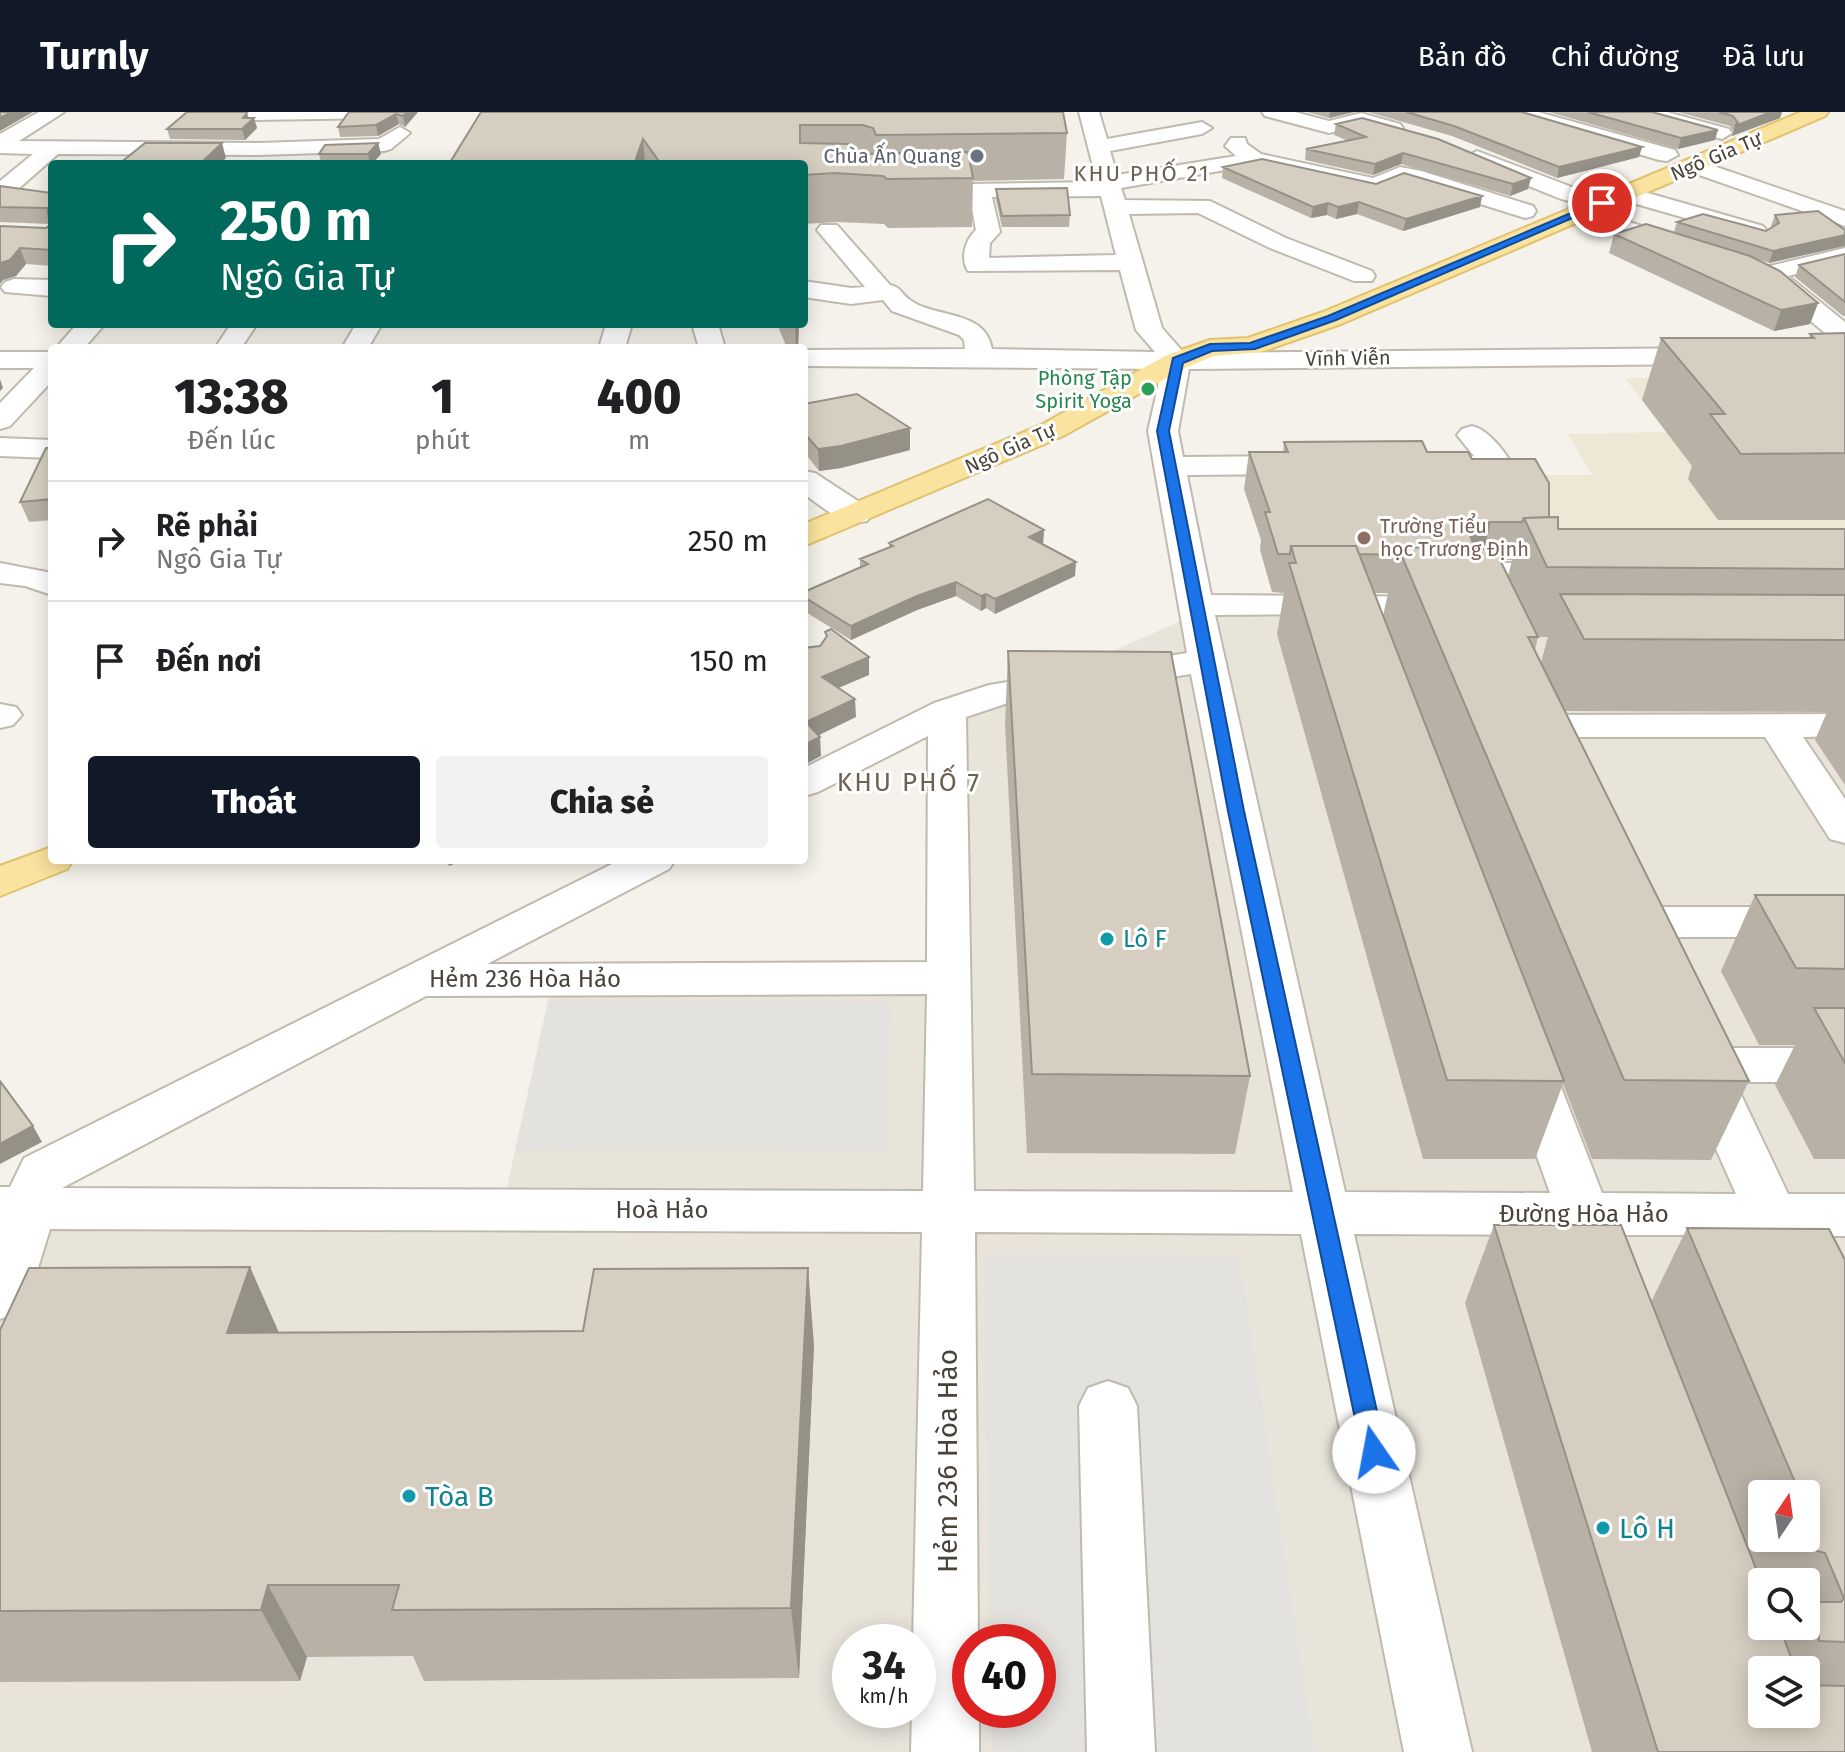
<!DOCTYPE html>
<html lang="vi">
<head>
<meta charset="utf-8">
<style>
  body { margin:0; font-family:"Fira Sans",sans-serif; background:#f2f2f2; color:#202124; height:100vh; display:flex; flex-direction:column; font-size:30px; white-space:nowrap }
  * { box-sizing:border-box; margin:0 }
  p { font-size:26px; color:#757577 }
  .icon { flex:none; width:44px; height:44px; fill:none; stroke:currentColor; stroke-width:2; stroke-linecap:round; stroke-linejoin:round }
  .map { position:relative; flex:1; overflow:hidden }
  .side { position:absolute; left:48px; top:232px; width:760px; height:520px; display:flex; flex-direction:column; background:#fff; border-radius:8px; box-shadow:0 4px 20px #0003 }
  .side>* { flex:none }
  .banner { position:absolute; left:48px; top:48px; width:760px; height:168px; border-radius:8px; box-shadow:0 4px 20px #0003; background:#00695c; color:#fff; overflow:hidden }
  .needle { width:52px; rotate:13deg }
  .buttons { position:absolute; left:1748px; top:1368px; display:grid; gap:16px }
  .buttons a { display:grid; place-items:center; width:72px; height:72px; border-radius:8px; background:#fff; box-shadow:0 4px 20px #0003; font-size:40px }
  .speed { position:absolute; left:832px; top:1512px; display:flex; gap:16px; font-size:40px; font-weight:700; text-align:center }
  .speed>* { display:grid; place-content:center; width:104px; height:104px; border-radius:50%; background:#fff; box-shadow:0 4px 20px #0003; line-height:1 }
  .speed small { font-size:20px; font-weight:400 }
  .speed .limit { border:12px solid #d22; background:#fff; color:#111 }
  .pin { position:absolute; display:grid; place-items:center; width:68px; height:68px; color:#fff; margin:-34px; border:4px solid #fff; border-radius:50%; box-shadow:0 2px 8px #0007 }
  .me { position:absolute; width:88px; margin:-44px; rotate:348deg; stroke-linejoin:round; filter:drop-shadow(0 0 6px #0008) }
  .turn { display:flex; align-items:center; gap:28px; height:168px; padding:0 40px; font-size:36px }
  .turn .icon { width:104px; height:104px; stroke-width:2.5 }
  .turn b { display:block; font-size:56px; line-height:68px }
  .eta { display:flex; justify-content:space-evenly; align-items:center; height:136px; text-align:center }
  .eta b { font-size:48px; font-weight:800; line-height:56px }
  .cta { display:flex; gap:16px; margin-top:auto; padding:16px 40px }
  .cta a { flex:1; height:92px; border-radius:8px; background:#111827; color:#fff; font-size:32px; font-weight:800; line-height:92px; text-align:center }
  .cta a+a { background:#f2f2f2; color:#202124 }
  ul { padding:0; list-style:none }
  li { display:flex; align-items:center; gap:24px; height:120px; padding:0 40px; border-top:2px solid #e0e0e0 }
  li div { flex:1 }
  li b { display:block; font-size:30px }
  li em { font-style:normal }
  header { display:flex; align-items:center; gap:48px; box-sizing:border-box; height:112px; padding:0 40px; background:#111827; color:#fff }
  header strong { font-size:38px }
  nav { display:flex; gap:44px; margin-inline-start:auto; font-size:28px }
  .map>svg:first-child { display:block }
  .residential { fill:#e9e4da; fill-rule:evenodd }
  .education { fill:#ede7d6 }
  .parking { fill:#e4e2df }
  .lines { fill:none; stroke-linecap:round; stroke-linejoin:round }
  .minor-casing { stroke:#c0baae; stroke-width:4 }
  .major-casing { stroke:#e0c26f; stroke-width:4 }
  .minor { fill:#fff; fill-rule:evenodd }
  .major { fill:#fae39f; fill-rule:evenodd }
  .wall { fill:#b8b2a6; fill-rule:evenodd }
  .shaded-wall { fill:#969187 }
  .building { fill:#d6cfc1; stroke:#969187; stroke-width:2 }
  .route { fill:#1a73e8; stroke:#114b97; stroke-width:2 }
  .worship-dot { fill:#6b7280; stroke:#fff; stroke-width:3 }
  .leisure-dot { fill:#2e9e5b; stroke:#fff; stroke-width:3 }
  .education-dot { fill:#8d6e63; stroke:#fff; stroke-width:3 }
  .culture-dot { fill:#0f9aa8; stroke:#fff; stroke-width:3 }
  .labels { text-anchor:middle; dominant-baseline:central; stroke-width:6; stroke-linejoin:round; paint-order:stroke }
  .far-worship-label { font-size:20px; fill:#5b616d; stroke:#fff; text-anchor:end }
  .far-street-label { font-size:20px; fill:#494339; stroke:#fff }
  .far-leisure-label { font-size:20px; fill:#27864d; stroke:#fff; text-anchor:end }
  .far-education-label { font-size:20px; fill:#785e54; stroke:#fff; text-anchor:start }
  .far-neighbourhood-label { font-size:22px; letter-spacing:2px; fill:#6b6251; stroke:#fff }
  .culture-label { font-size:24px; fill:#0d838f; stroke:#fff; text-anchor:start }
  .street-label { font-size:24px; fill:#494339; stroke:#fff }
  .neighbourhood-label { font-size:26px; letter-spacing:2px; fill:#6b6251; stroke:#fff }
  .near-street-label { font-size:28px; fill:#494339; stroke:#fff }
  .near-culture-label { font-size:28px; fill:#0d838f; stroke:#fff; text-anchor:start }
</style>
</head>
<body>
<header>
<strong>Turnly</strong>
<nav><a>Bản đồ</a><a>Chỉ đường</a><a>Đã lưu</a></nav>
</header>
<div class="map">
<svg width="1845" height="1640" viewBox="0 0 1845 1640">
  <rect width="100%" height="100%" fill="#f5f2eb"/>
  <path class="residential" d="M1845,464v1176h-1845v-443l41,-82 456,6 56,-256h398l-3,-253 262,-116zM1762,1382h44v44h-44zM1762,1470h44v44h-44zM850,1530h68v68h-68zM970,1530h68v68h-68zM1762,1558h44v44h-44z"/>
  <path class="education" d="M1829,265l16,15v148h-287l-36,-65h70l-24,-41 98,-2 -41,-54z"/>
  <path class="parking" d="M550,888l341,1 -3,150 -373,-1z
    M983,1143l256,1 76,496h-323l-1,-42h47v-68h-48z"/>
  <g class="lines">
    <defs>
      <path id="minor" d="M39,0h25l-45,29 240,2 120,-4 21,-12 10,6 -19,16 -7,2 -125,4 -201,-1 -50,44 -8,2v-19l33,-27 -33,-1v-19z
        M240,0h154l-10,6 -135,2 -7,-2z
        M1079,0h20l8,27 95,-17 10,6 -10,6 -92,17 7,24 119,-19 -11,-10 6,-8h14l2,6 14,10 112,24 27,-11 21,4 112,35 3,5 -3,5 -8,2 -108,-34 -15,-3 -27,11 -121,-27 -133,23 4,12 85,1 76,37 86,33 3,5 -3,5h-18l-84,-33 -72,-35 -69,1 33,114 22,25 531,-5 10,2 4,6 -4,6 -10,2 -526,5 -11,62 5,26 126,-1 11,3 4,6 -4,6 -11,3 -122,1 24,120 260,2 -7,-24 5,-7 12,-3h88l12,3 5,7 -5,7 -12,3h-68l8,25 -5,7 -12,3 -135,-4 -142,1 130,577 205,1 -46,-129 7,-12 17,-5 17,5 7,12 50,129 134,1 -56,-126 6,-15 17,-5h142v34h-110l53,112h57v42h-38l-6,17 -19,6 -19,-6 -9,-18h-136l1,4 -7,15 -19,6 -19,-6 -9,-19 -211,-1 118,518h-68l-103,-518 -326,-2 3,410h-8v68h9v42h-68l1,-42h6v-68h-5l9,-410 -872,-3 -16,52 -15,31 -19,7v-132h10l14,-29 596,-298h55l-6,9 -182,95 440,-2 1,-226 -110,56 -14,4v-28l130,-65 55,-18 198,-32 -39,-222 14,-62 -358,-3v-16l161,-1 -1,-9 -5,-5 -67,-24 -9,-11 -32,4 -47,-7v-16l47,7 14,-1 -48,-57 4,-5h16l53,60c11,2 11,9 20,15 26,19 75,9 82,49l163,3 -19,-22 -16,-60 -152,1c-8,-12 -3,-31 8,-41l-6,-32 -58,1 -11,-7 11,-7 185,-3zM1101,84l15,59 -127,3 1,-15 10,-11 -8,-35zM1191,562l102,518 -319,-1 -8,-474 42,-14zM927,882l-4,197 -861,-3 364,-192z
        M1262,0h33l34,9 32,-8 39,11 3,4 -10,6 -32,-9 -32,8 -64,-17z
        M1506,0h32l137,38 3,5 -11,6 -8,-1 -150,-44z
        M1634,0h33l62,17 3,4 -10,6 -85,-23z
        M1477,39l100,38 3,5 -11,7 -8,-2 -92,-37 -3,-5z
        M1693,47l152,52v15l-160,-56 -3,-5z
        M1627,75l136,39 4,5 -4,5 -8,2 -136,-39 -3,-5z
        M1577,94l117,36 4,5 -4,5 -8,2 -117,-36 -4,-5 4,-5z
        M1845,136v14l-57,14 57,46v22l-9,-2 -82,-68 3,-5z
        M14,167l38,1v16l-47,-4 -4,-5 4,-5z
        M77,212h28l-21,24h-28z
        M231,212h26l-16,24h-26z
        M356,212h26l-14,24h-26z
        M606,212h26l-7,24h-26z
        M692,212h26l7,24h-26z
        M0,240h52v29l-42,45 -10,3v-26l34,-35h-34z
        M1472,314c17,4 31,24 41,39l-4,6 -11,3 -63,-3 -4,-6 4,-6 39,-3 -17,-21 5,-6z
        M0,326l52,2v18l-52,-2z
        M804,359l11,2 52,34 5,7 -5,7c-24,6 -44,-14 -63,-27z
        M0,451l52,10v22l-27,-9 -25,-3z
        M0,592l16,3 6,8 -9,10 -13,3z
        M1845,602v22l-42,1 42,62v44l-15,-4 -65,-102h-219l-13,-3 -6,-8 6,-8 13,-3z
        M1636,795h209v30h-209l-15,-5 -7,-10 7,-10z
        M1108,1269l20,7 9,18 18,346h-68l-8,-346 9,-18z"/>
      <path id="major" d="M1801,0h27l-3,4 -484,208 -80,28 -47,4 -27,11 -124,69 -259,110v-22l239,-100 124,-69 43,-15 38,-2 75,-26z
        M52,735v13h21l-6,9 -67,27v-30z"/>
    </defs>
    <use href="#minor" class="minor-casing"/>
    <use href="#major" class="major-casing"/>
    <use href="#minor" class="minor"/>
    <use href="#major" class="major"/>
  </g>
  <path class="wall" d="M349,0h69l-13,15 -6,-3 -21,12 -38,1 -2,-10z
    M481,0h582l4,21 -3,46 -91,2 -1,46 -84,1 -4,-4 -47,-2 -33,2v-60h-355z
    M1307,0h47l-25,6z
    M1368,0h154l120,35 -3,10 -82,21 -105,-42z
    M1549,0h103l63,28 -37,9z
    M1678,0h104l-2,6 -48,18 2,-4 -4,-6z
    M249,6l8,10 -12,12 -75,-1 -3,-10z
    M1336,12l192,65 -18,7 -109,-32 -28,11 -68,-15 1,-11 42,-8 -14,-6z
    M378,31l3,11 -9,10h-51l-2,-10z
    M1223,55l153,17 106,12 -2,11 -77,24 -46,-17 -21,5 -9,-4 -16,3 -89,-40z
    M0,74l52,7v73l-26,-2 -10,12 -13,4 -3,-54 46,2 4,-3 -1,-1 -49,-2z
    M996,77l74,26 -1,12h-67l-6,-27z
    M1775,103l70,15 -76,33 -12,-4 61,44 -8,21 -36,7 -165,-78 5,-19 60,-2 3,-10 89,9 6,-3 -1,-2z
    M1845,142v62h-2l-48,-39 4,-12z
    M777,212h22l-1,24h-11z
    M1845,221v187h-127l-30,-41 4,-13 -50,-66 19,-62h148l1,-4z
    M804,292l106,46 -69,18 -22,3 -15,-19z
    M1284,330l143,10 45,7 77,58 9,12h287v256l-30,-45 12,-28 -262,-1 184,370 -38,79 -119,-1 -29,-75 -28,75h-112l-146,-525 7,-41 -12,-1 -12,-42 1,-10 -17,-51 5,-37h34zM1500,448h12l-4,16zM1374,481h14l-5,23zM1538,525h10l-7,25 -6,-12z
    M52,336v72l-23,2 -9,-20z
    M1044,418l-1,14 32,32 -80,38 -9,-6 -5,3 -25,-15 -39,14 -66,30 -47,-29v-19l56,-24v-9l29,-12v-4z
    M1008,539l242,425 -15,78 -208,-1 -22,-428z
    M1755,783h90v264h-31l-39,-74 20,-40h-36l-38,-74z
    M1494,1113l157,77 36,-74 158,32v492h-253l-127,-449zM1762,1382h44v44h-44zM1762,1470h44v44h-44zM1762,1558h44v44z
    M0,1218l279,3 535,12 -15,333 -375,3 -11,-25 -106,1 -7,24 -300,1z"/>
  <path class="shaded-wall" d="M11,0h22l-33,19v-13z
    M407,0h11l-13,15 -2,-11z
    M1330,0h24l-25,6z
    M1771,0h11l-2,6 -48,18 3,-10z
    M247,1l3,9 4,-4 3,10 -12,12 -3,-11 1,-11z
    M396,2l3,10 -21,12 -2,-11z
    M1718,18l-3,10 -37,9 3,-11z
    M643,27l2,25h-11z
    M222,31l4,15 -6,6h-20z
    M378,31l3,11 -9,10h-2l-2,-10z
    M1642,35l-3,10 -82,21 2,-11z
    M1403,41l-2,11 -28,11 2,-11z
    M1531,66l-3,11 -18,7 3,-12z
    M1482,84l-2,11 -77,24 3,-12z
    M1359,90l-2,12 -21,5 2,-12z
    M1328,91l-1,12 -16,3 2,-11z
    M1845,123v11l-76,17 4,-12z
    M20,136l6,16 -10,12 -13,4 -3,4v-21z
    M1818,191l-8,21 -36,7 7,-21z
    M795,212h4l-1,24h-2z
    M0,267l3,9 -3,3z
    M910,316v22l-69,18 -22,3 -1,-22z
    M1491,410l-10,38 -6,1 -5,-26 8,-10z
    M1044,418l-1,14 -14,-7z
    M1076,450l-1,14 -80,38v-15z
    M956,470v14l-39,14 -66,30v-14l66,-30z
    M986,482v14l-5,3v-15z
    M869,545v18l-47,20v-18z
    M855,587l1,18 -49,24 -1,-19z
    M820,625l1,19 -17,9v-20z
    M447,748h16l-14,6z
    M33,1014l9,16 -42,22v-20z
    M250,1155l34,77 -57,-11z
    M808,1156l6,77 -15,333 -8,-70z
    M268,1473l39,72 -7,24 -39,-71z"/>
  <path class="building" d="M0,0h11l-11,6z
    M187,0h58l2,1 -4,5h11l-12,11h-75z
    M349,0h58l-4,4 -7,-2 -20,11 -38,2z
    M481,0h582l4,21 -191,2 -3,-7 -10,-3h-63v18l49,1 3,7 10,3 106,-2 5,26 -86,1 -4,-3 -48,-3 -31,2v-11h-143l-18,-25 -9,25h-185z
    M1406,0h116l120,35 -83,20 -105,-41z
    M1588,0h64l66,18 -37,8z
    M1719,0h52l-36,14 3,-3 -5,-7z
    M1362,6l76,21 93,39 -18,6 -110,-31 -28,11 -69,-15 60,-12 -30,-13z
    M145,31h77l-22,21h-81z
    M378,31l-10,11h-49l6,-9z
    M1262,47l114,25 28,-11 78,23 -76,23 -47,-17 -21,5 -10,-4 -15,4 -90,-40z
    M0,74l52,7v57l-32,-2 -10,12 -10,3v-37l46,2 4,-3 -3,-17 -47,-1z
    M1067,76l3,27 -68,1 -6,-27z
    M1818,99l27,19v5l-72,16 -96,-29 26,-8 63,17 13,-8 -4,-8z
    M1646,112l104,32 30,15 38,32 -37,7 -167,-76z
    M1845,142v48l-46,-37z
    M1845,221v120l-104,1 -31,-40h15l-64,-76h153l-4,-4z
    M857,282l53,34 -69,18 -23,3 -14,-16v-29z
    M1422,329l5,11h41l4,7h63l14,24v34l-25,1 -2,4h-31l-13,3 -8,10 5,14 -77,-2 -2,8 -37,-1 -3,-8h-65l-1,8h-12l-13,-42h5l-21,-60h39l-4,-10z
    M46,336h6v51l-32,3z
    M988,387l56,31 -15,7 47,25 -81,37 -9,-5 -5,2 -25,-14 -39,14 -66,30 -47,-29v-5l64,-28 -8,-5 33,-13 -4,-3z
    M1558,405v12h287v40l-298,-2 -23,-49z
    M1291,434h65l208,535 -117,-1 -158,-517h7z
    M1398,435l97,3 43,87h-10l221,444 -125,-1z
    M1560,482l285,1v45l-261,-1z
    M831,517l38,28 -47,20 33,22 -49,23 14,15 -16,8v-97l16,-2 7,-10 -2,-4z
    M1008,539l163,1 79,424 -218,-2z
    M1755,783h90v74l-49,-1z
    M1814,896h31v55z
    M0,969l33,45 -33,18z
    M1494,1113h127l141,359v42h17l17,44h-34v44h44v-29l39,1v66h-187z
    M1687,1116l142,1 16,31v382l-26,-1 -1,-39h23l3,-4 -19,-45 -8,-2v-18l-11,-25v-14h-6z
    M250,1155l-23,66 356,-2 11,-62 214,-1 -17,340 -399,2 7,-25h-131l-7,25 -261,1v-281l29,-62z"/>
  <path class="route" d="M1599,89l8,2 -271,117 -81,29 -43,2 -29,12 -14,68 75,380 142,641 -4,8 -8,3 -9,-3 -3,-8 -134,-641 -71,-380 16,-73 37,-14 40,-1 78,-27z"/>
  <circle class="worship-dot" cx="977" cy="44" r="8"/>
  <circle class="leisure-dot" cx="1148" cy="277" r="8"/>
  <circle class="education-dot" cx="1364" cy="426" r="8"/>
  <g class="culture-dot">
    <circle cx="1107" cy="827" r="8"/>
    <circle cx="409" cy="1384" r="8"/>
    <circle cx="1603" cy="1416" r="8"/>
  </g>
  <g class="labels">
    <g class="far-worship-label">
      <text x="961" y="44">Chùa Ấn Quang</text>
    </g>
    <g class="far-street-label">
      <text transform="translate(1716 44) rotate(-23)">Ngô Gia Tự</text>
      <text transform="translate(1348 246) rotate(-1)">Vĩnh Viễn</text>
      <text transform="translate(1010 336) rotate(-24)">Ngô Gia Tự</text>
    </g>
    <g class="far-leisure-label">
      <text x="1132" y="266">Phòng Tập<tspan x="1132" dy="23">Spirit Yoga</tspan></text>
    </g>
    <g class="far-education-label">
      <text x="1380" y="414">Trường Tiểu<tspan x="1380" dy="23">học Trương Định</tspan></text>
    </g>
    <g class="far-neighbourhood-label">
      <text x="1142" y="61">KHU PHỐ 21</text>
    </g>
    <g class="culture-label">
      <text x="1123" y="827">Lô F</text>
    </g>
    <g class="street-label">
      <text x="525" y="867">Hẻm 236 Hòa Hảo</text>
      <text x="662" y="1098">Hoà Hảo</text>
      <text x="1584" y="1102">Đường Hòa Hảo</text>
    </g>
    <g class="neighbourhood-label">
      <text x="909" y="670">KHU PHỐ 7</text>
    </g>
    <g class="near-street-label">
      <text transform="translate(947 1349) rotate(-90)">Hẻm 236 Hòa Hảo</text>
    </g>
    <g class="near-culture-label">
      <text x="425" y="1384">Tòa B</text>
      <text x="1619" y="1416">Lô H</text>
    </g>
  </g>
</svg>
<div class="buttons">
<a><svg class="needle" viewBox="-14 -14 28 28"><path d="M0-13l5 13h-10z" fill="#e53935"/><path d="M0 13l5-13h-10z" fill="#757577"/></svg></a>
<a><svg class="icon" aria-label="search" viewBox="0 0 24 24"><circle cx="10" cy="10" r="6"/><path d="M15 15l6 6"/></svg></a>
<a><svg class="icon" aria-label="layers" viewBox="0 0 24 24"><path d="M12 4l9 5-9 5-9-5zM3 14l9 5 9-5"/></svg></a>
</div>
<div class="speed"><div>34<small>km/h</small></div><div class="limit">40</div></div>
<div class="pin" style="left:1602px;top:91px;background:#d93025"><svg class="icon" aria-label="arrive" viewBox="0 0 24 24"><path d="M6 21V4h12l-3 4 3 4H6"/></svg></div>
<svg class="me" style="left:1374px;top:1340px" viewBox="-20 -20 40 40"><circle r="19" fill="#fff"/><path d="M0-13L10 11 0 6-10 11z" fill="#1a73e8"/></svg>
<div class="banner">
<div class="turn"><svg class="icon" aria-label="right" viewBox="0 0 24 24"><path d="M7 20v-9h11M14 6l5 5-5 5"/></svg><div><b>250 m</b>Ngô Gia Tự</div></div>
</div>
<section class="side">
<div class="eta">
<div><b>13:38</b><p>Đến lúc</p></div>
<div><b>1</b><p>phút</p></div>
<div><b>400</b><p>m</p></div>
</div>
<ul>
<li><svg class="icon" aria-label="right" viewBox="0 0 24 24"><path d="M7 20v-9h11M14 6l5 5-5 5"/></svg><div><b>Rẽ phải</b><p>Ngô Gia Tự</p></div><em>250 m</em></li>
<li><svg class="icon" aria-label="arrive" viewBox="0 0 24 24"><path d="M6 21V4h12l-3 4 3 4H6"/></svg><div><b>Đến nơi</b></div><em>150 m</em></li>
</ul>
<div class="cta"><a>Thoát</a><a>Chia sẻ</a></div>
</section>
</div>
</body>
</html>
